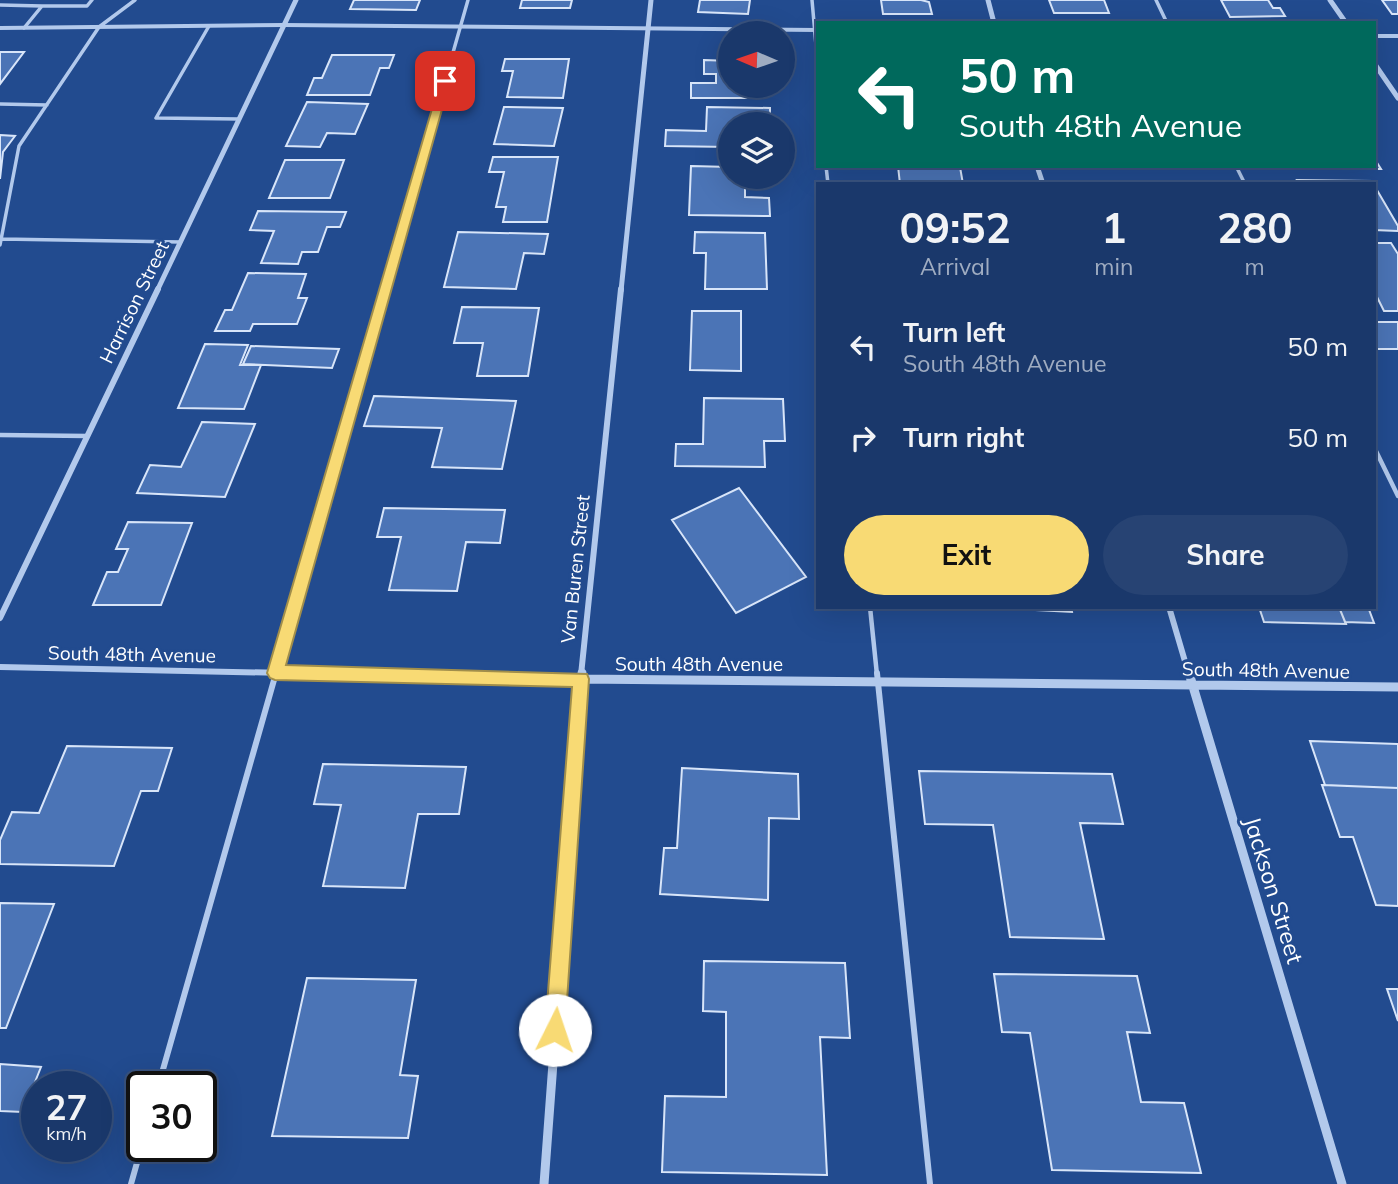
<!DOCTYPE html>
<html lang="en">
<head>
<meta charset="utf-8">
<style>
  body { margin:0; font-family:Mulish,sans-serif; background:#274373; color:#f1f3f6; height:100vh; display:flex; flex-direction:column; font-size:26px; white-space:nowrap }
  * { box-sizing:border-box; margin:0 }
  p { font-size:23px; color:#9facc1 }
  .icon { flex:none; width:38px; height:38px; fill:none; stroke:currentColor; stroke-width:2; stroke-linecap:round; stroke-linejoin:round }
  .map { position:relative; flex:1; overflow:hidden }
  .panel { position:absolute; left:816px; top:182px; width:560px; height:427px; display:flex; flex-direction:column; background:#1a386b; border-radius:0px; box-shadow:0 7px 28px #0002,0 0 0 2px #38527e }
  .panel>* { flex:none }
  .hud { position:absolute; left:816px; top:21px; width:560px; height:147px; border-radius:0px; box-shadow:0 7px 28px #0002,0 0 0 2px #38527e; background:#00695c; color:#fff; overflow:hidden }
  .needle { width:46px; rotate:272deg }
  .tools { position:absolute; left:718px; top:21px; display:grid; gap:14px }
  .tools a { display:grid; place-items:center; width:77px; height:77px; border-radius:50%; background:#1a386b; box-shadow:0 7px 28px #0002,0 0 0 2px #38527e; font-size:35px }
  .speed { position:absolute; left:21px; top:1071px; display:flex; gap:14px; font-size:35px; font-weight:700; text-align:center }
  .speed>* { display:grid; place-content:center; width:91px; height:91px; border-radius:50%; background:#1a386b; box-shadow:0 7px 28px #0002,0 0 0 2px #38527e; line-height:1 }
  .speed small { font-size:18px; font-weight:400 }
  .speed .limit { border:4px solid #111; border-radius:10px; background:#fff; color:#111 }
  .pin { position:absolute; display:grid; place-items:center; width:60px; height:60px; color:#fff; margin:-30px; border-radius:14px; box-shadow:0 4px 10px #0006 }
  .me { position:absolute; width:77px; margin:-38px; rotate:4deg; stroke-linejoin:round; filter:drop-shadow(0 0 5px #0008) }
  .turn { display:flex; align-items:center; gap:24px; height:147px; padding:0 28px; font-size:32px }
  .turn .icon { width:91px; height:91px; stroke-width:2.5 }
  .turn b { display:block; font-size:49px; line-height:60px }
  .eta { display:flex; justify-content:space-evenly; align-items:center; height:119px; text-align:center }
  .eta b { font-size:42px; font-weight:700; line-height:49px }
  .cta { display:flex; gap:14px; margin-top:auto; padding:14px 28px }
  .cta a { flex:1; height:80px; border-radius:42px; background:#f8da74; color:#111; font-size:28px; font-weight:700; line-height:80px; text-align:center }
  .cta a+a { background:#274373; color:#f1f3f6 }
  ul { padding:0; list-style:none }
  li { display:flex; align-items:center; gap:21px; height:91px; padding:0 28px }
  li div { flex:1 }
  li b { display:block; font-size:26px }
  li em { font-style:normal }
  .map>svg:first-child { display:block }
  .building { fill:#4b74b6; stroke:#d8e5f9; stroke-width:2 }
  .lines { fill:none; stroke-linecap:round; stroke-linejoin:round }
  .service-far2 { stroke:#b2c9ec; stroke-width:3.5 }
  .service-far1 { stroke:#b2c9ec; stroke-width:4.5 }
  .service { stroke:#b2c9ec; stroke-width:6 }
  .minor-far2 { stroke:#b2c9ec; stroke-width:5 }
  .minor-far1 { stroke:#b2c9ec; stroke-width:6 }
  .minor { stroke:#b2c9ec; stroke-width:9 }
  .tertiary { fill:#b2c9ec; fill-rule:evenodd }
  .route { fill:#f8da74; stroke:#a18e4b; stroke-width:2 }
  .labels { text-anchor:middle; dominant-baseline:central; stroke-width:6; stroke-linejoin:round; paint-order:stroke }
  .street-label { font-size:19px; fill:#fff; stroke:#224b8f }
  .near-street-label { font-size:23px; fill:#fff; stroke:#224b8f }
</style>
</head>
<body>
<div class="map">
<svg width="1398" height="1184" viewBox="0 0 1398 1184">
  <rect width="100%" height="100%" fill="#224b8f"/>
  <path class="building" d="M354,0h66l-4,10 -66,-1z
    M522,0h50l-2,8h-50z
    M700,0h50l-2,14 -50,-2z
    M881,0h40l8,2 3,12h-49z
    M1049,0h55l5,13h-55z
    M1221,0h47l5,8h7l5,8 -55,1z
    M1382,0h16v14h-6z
    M0,52h24l-24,32z
    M332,55h62l-5,13h-9l-10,27h-63l7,-17h8z
    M505,59h64l-6,39 -56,-1 6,-26h-11z
    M704,60l26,1v25h32v12h-71v-15h25v-9h-12z
    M307,102l61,2 -13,30 -28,-1 -7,14 -34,-1z
    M504,107l59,1 -9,38 -60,-2z
    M707,107l63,1v15l-40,1v23l-65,-1 1,-16 40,1z
    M0,135l15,1 -12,16 -3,27z
    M493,157h65l-11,65h-44l3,-15h-10l8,-35h-15z
    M1374,158l7,11h-91l-1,-3h85z
    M285,160h59l-14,38h-61z
    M691,166l39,1v10h15v20l24,1 1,18 -81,-1z
    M898,166l62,1 3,17h-63z
    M1297,180l75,1 1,3h-74z
    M1374,185l24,41v5l-24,-1z
    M258,211l88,1 -6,15h-13l-9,25h-16l-4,12 -37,-1 13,-32 -24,-1z
    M458,232l90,2 -4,20 -20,-1 -8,36 -72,-2z
    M695,232l70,1 2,56h-62l1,-36h-12z
    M1374,243h17l7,11v57h-14l-10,-20z
    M248,273l58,1 -8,24h9l-10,26h-44l-3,7h-35l10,-21h7z
    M462,307l77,1 -11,68h-51l6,-33h-29z
    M692,311h49v60l-51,-1z
    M1374,322h24v27h-24z
    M205,344l43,1 -8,20h21l-17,44 -66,-1z
    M251,346l88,3 -7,19 -89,-4z
    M374,396l142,5 -14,68 -70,-2 10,-39 -78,-2z
    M704,398l79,1 2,42h-21l1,26 -90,-1 1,-22h27z
    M202,422l53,2 -30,73 -88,-4 13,-28 31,2z
    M739,488l67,89 -70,36 -64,-93z
    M384,508l121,2 -5,33 -34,-1 -9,49 -68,-1 12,-53h-24z
    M128,522l64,1 -31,82h-68l14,-33h11l10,-23h-12z
    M977,607h94l1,5z
    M1259,607h80l7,17 -82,-2z
    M1339,607h29l6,16 -29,-1z
    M1310,741l88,3v44l-73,-3z
    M67,746l105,2 -14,43h-17l-27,75 -114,-2v-24l12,-28 27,1z
    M323,764l143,3 -7,47h-41l-13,74 -82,-2 18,-81 -27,-1z
    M682,768l116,6 1,45 -30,-1 -1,82 -108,-6 4,-46h13z
    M919,771l193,3 11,50 -43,-1 24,116 -94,-2 -17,-112 -68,-1z
    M1322,785l76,3v118l-22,-1 -23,-68h-13z
    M0,903l54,1 -48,124h-6z
    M704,961l141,2 5,75 -30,-1 7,138 -165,-3 3,-76 61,1v-85l-23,-1z
    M994,974l143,2 13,57 -23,-1 14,70 43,1 17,70 -149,-3 -22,-137 -28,-1z
    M307,978l109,2 -16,95 18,1 -10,62 -136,-2z
    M1387,989h11v32z
    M0,1064l41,3 -18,45 -23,-1z"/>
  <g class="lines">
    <path class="service-far2" d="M812,0l5,57
      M1156,0l11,23
      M0,5l42,1
      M209,26l-53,92 83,1
      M24,28l18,-22h45l5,-6
      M0,104l47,1
      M826,166l2,18
      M1236,166l9,18
      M1,239l179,3
      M0,245l19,-99 80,-119 36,-27
      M385,291l83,-291"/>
    <path class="service-far1" d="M0,435l87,1
      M1374,447l24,49
      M870,607l7,68
      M276,675l110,-386"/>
    <path class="service" d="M877,673l53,511
      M158,1087l118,-414
      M131,1184l11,-39"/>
    <path class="minor-far2" d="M988,0l6,23
      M1330,0l16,23
      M1374,63l24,35
      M1037,166l6,18
      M157,291l139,-291
      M621,291l30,-291"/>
    <path class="minor-far1" d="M1169,607l20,68
      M0,618l158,-329
      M0,667l380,8
      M581,675l40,-386"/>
    <path class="minor" d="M295,673l286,6 817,8
      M1189,673l153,511
      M544,1184l38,-511"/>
    <path class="tertiary" d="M284,23l533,5v4l-533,-5 -284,3v-4z
      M1374,34h24v4h-24z"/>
  </g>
  <path class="route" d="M441,78l9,3 -164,584 301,9 2,5 -24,351 -3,7 -7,3 -7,-3 -3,-7 27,-343 -297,-7 -5,-2 -3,-5z"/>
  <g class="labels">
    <g class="street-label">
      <text transform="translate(134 302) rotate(-64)">Harrison Street</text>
      <text transform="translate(575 569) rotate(-84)">Van Buren Street</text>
      <text transform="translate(132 654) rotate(1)">South 48th Avenue</text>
      <text x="699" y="664">South 48th Avenue</text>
      <text transform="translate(1266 670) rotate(1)">South 48th Avenue</text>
    </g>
    <g class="near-street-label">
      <text transform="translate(1274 890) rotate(73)">Jackson Street</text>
    </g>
  </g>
</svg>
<div class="tools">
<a><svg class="needle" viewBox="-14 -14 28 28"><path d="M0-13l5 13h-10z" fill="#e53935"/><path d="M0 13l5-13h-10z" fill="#9facc1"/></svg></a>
<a><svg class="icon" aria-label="layers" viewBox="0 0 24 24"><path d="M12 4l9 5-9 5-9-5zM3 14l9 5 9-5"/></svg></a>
</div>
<div class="speed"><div>27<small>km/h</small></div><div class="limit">30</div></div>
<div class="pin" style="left:445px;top:81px;background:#d93025"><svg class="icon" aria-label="arrive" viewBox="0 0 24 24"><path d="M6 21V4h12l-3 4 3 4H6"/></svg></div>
<svg class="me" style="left:555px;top:1030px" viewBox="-20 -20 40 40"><circle r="19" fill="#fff"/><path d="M0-13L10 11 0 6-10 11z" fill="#f8da74"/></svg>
<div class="hud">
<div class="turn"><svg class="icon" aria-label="left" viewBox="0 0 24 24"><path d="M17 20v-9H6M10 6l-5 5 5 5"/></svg><div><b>50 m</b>South 48th Avenue</div></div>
</div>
<section class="panel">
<div class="eta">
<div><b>09:52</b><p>Arrival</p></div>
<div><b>1</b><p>min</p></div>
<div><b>280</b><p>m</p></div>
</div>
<ul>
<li><svg class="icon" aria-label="left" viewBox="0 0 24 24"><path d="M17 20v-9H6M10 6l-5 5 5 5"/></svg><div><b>Turn left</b><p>South 48th Avenue</p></div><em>50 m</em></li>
<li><svg class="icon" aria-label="right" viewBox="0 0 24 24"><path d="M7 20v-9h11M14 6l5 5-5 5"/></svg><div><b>Turn right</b></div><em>50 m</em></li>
</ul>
<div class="cta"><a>Exit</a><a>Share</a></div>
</section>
</div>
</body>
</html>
